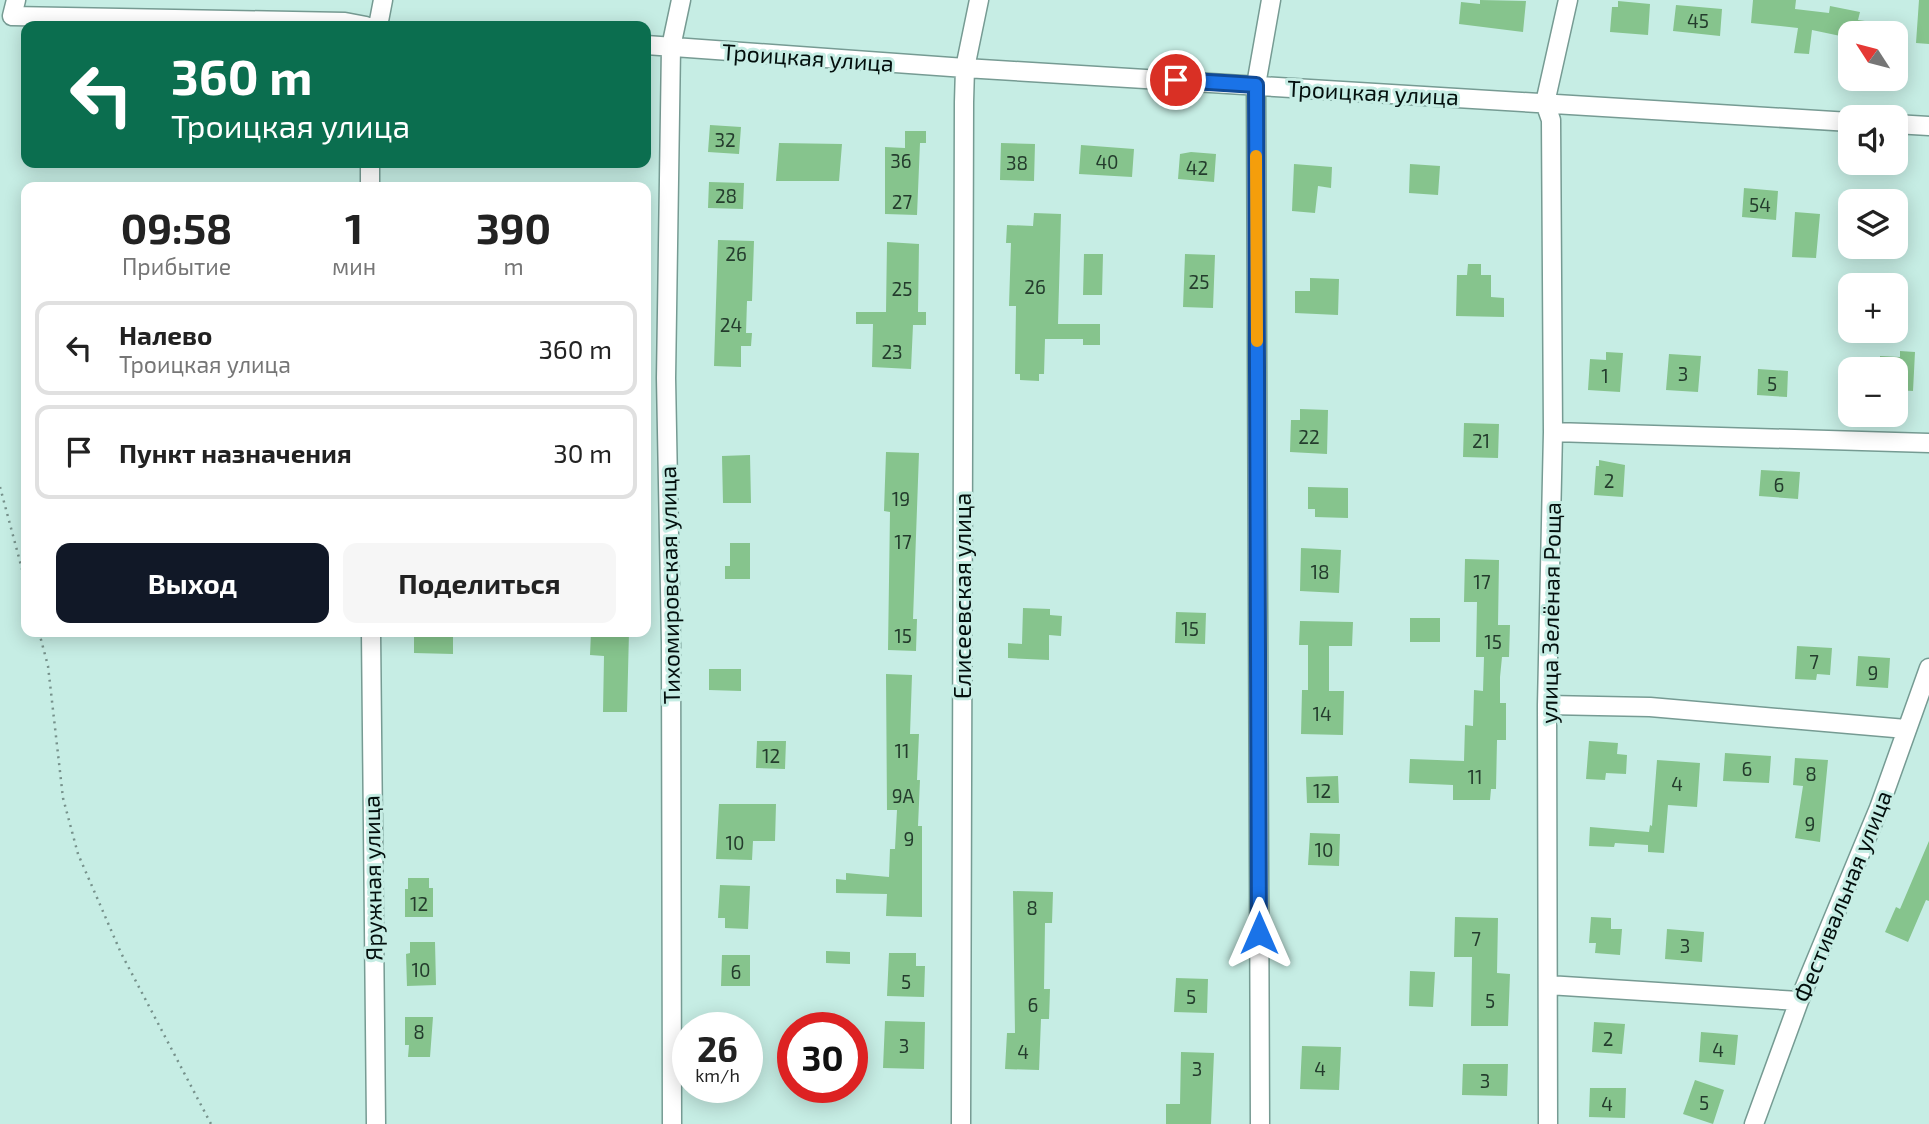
<!DOCTYPE html>
<html lang="ru">
<head>
<meta charset="utf-8">
<style>
  body { margin:0; font-family:"Exo 2",sans-serif; background:#f6f6f6; color:#222; height:100vh; display:flex; flex-direction:column; font-size:26px; white-space:nowrap }
  * { box-sizing:border-box; margin:0 }
  p { font-size:23px; color:#767676 }
  .icon { flex:none; width:38px; height:38px; fill:none; stroke:currentColor; stroke-width:2; stroke-linecap:round; stroke-linejoin:round }
  .map { position:relative; flex:1; overflow:hidden }
  .panel { position:absolute; left:21px; top:182px; width:630px; height:455px; display:flex; flex-direction:column; background:#fff; border-radius:14px; box-shadow:0 4px 18px #0003 }
  .panel>* { flex:none }
  .top-card { position:absolute; left:21px; top:21px; width:630px; height:147px; border-radius:14px; box-shadow:0 4px 18px #0003; background:#0b6e4f; color:#fff; overflow:hidden }
  .needle { width:46px; rotate:306deg }
  .fabs { position:absolute; left:1838px; top:21px; display:grid; gap:14px }
  .fabs a { display:grid; place-items:center; width:70px; height:70px; border-radius:14px; background:#fff; box-shadow:0 4px 18px #0003; font-size:35px }
  .speed { position:absolute; left:672px; top:1012px; display:flex; gap:14px; font-size:35px; font-weight:700; text-align:center }
  .speed>* { display:grid; place-content:center; width:91px; height:91px; border-radius:50%; background:#fff; box-shadow:0 4px 18px #0003; line-height:1 }
  .speed small { font-size:18px; font-weight:400 }
  .speed .limit { border:10px solid #d22; background:#fff; color:#111 }
  .pin { position:absolute; display:grid; place-items:center; width:60px; height:60px; color:#fff; margin:-30px; border:4px solid #fff; border-radius:50%; box-shadow:0 2px 7px #0007 }
  .me { position:absolute; width:77px; margin:-38px; rotate:0deg; stroke-linejoin:round; filter:drop-shadow(0 0 5px #0008) }
  .turn { display:flex; align-items:center; gap:24px; height:147px; padding:0 35px; font-size:32px }
  .turn .icon { width:91px; height:91px; stroke-width:2.5 }
  .turn b { display:block; font-size:49px; line-height:60px }
  .eta { display:flex; justify-content:space-evenly; align-items:center; height:119px; text-align:center }
  .eta b { font-size:42px; font-weight:700; line-height:49px }
  .primary-button { display:flex; gap:14px; margin-top:auto; padding:14px 35px }
  .primary-button a { flex:1; height:80px; border-radius:14px; background:#111827; color:#fff; font-size:28px; font-weight:700; line-height:80px; text-align:center }
  .primary-button a+a { background:#f6f6f6; color:#222 }
  ul { padding:0; list-style:none }
  li { display:flex; align-items:center; gap:21px; height:94px; margin:0 14px 10px; padding:0 21px; border:4px solid #e0e0e0; border-radius:14px }
  li div { flex:1 }
  li b { display:block; font-size:26px }
  li em { font-style:normal }
  .map>svg:first-child { display:block }
  .building { fill:#86c48d }
  .lines { fill:none; stroke-linecap:round; stroke-linejoin:round }
  .minor-casing { stroke:#769b93; stroke-width:21 }
  .path { stroke:#76918b; stroke-width:2.5; stroke-dasharray:2 5; stroke-linecap:butt }
  .minor { stroke:#fff; stroke-width:18 }
  .route-casing { stroke:#114b97; stroke-width:18 }
  .route { stroke:#1a73e8; stroke-width:12 }
  .slow { stroke:#f59e0b; stroke-width:12 }
  .labels { text-anchor:middle; dominant-baseline:central; stroke-width:6; stroke-linejoin:round; paint-order:stroke }
  .number-label { font-size:19px; fill:#243c2d }
  .street-label { font-size:23px; fill:#030f0d; stroke:#c6ede4 }
</style>
</head>
<body>
<div class="map">
<svg width="1929" height="1124" viewBox="0 0 1929 1124">
  <rect width="100%" height="100%" fill="#c6ede4"/>
  <path class="building" d="M1480,0l46,1 -3,31 -64,-8 2,-22 19,2z
    M1753,0h43l-1,9 34,4 1,-7 30,6 -2,8 42,6 -1,7h-49v5l-38,-8 -3,24 -15,-1 4,-25 -47,-5z
    M1919,0h10v44l-13,-1z
    M1618,1l32,3 -2,31 -38,-3 2,-25h6z
    M1676,5l46,4 -2,27 -47,-5z
    M710,125l31,2 -2,27 -31,-2z
    M905,131h21v12h-6l-3,72 -32,-1v-67l20,1z
    M779,143l63,1 -3,37h-63z
    M1001,143l34,1 -1,37 -34,-1z
    M1081,145l53,4 -2,28 -53,-3z
    M1191,152l25,2 -2,28 -36,-3 2,-25z
    M1294,164l38,3 -1,21 -13,-2 -3,27 -23,-2z
    M1410,164l30,2 -2,29 -29,-2z
    M709,182l35,1 -1,26 -35,-1z
    M1744,188l34,3 -2,29 -34,-3z
    M1795,212l25,2 -4,44 -24,-1z
    M1034,213l27,1 -3,110h42v21h-17v-6h-38l-1,35h-5v7l-19,-1v-6h-5l1,-68h-7l2,-63h-5l1,-18 26,1z
    M718,240l36,1 -2,60h-5l-1,32h6l-1,13h-10v21l-27,-1z
    M887,242l32,2 -1,68h8v13h-13l-2,44 -39,-2 1,-43h-17v-12h30z
    M1084,254h19l-1,41h-19z
    M1185,254l30,1 -2,53 -30,-1z
    M1468,264h13v11h10v22l13,1v19l-48,-1 1,-41h10z
    M1310,278l29,1 -1,36 -43,-2v-22h15z
    M1900,351l15,1 -2,39 -18,-1v-21h-15v-13l20,1z
    M1606,352l17,1 -3,39 -32,-2 2,-31 16,1z
    M1669,354l32,2 -3,36 -32,-2z
    M1758,369l30,2 -1,26 -30,-2z
    M1300,409l28,1 -1,44 -37,-2 1,-32h9z
    M1464,423l35,1 -1,34 -35,-1z
    M886,452l33,1 -6,166h4l-1,32 -28,-1 2,-138 -6,-1z
    M750,455l1,48h-28l-1,-47z
    M1599,460l26,5 -2,32 -29,-2 2,-29h3z
    M1761,470l39,2 -2,27 -39,-3z
    M1308,487l40,1v30l-33,-1v-8h-7z
    M730,543h20v36h-25v-13h5z
    M1301,548l40,2 -2,43 -39,-2z
    M1465,559l34,1 -1,65h12l-1,32h-7l-2,20v26h6v37h-9l-1,49h-5l-1,11h-37v-15l-44,-2 1,-24 54,2 1,-36 8,1 1,-36 9,1 1,-34h-8l1,-55h-13z
    M1023,608l27,1v6l12,1 -1,20 -12,-1v25l-41,-2v-15l14,1z
    M1176,612l30,1 -1,31 -30,-1z
    M1410,618h30v24h-30z
    M1300,621l53,1 -1,24h-23v45h15l-1,44 -42,-1 1,-44h6v-45h-9z
    M414,632h39v22l-39,-1z
    M591,632h38l-2,80h-24l1,-56 -14,-1z
    M1797,646l35,2 -2,27 -13,-1 -1,6 -21,-1z
    M1858,656l32,2 -2,30 -32,-2z
    M709,669h32v22l-32,-1z
    M886,674l26,1 -2,59h9l-2,46h3l-2,46h4v91l-36,-1 1,-22 -51,-1v-14l10,1v-7l43,4 1,-28h5l2,-39h-10z
    M757,741h29l-1,28 -29,-1z
    M1589,741l29,2 -1,11 10,1 -1,19 -20,-1 -1,7 -19,-1z
    M1725,753l46,3 -2,27 -46,-2z
    M1795,758l33,2 -8,82 -25,-4 8,-52 -10,-1z
    M1657,760l43,3 -3,44 -29,-2 -4,48 -16,-1v-7l-33,-2 -1,4 -25,-1 1,-19 59,5 1,-7 2,1z
    M1338,776l1,27h-32l-1,-26z
    M719,804h57l-1,37h-22l-1,19 -36,-1z
    M1310,833l30,1 -1,32 -31,-1z
    M1929,841v60l-3,-1 -18,42 -23,-10 11,-25 4,2z
    M408,878h21v10h4v29h-28v-28h3z
    M720,885l30,1 -2,43 -23,-1v-10h-7z
    M1013,891l40,1 -1,31h-7l-1,66h6l-1,30h-8l-2,51 -34,-1 2,-36h8z
    M1455,917l43,1 -1,55 13,1 -2,52h-37l1,-69h-18z
    M1591,917l20,1v11h11l-2,26 -25,-2 1,-10h-7z
    M1667,929l37,3 -2,30 -37,-3z
    M410,942h25l1,43 -29,1 -1,-32 4,-1z
    M826,951l24,1v12l-24,-1z
    M889,953h27v13h9l-1,31 -37,-1z
    M722,955h28v31h-29z
    M1410,971l25,1 -2,35 -24,-1z
    M1176,978l32,1 -1,34 -33,-1z
    M405,1017h28l-3,40h-22l1,-12h-4z
    M885,1021l40,1 -1,47 -41,-1z
    M1594,1022l31,2 -3,30 -30,-2z
    M1701,1032l37,3 -3,30 -36,-3z
    M1302,1046l39,1 -2,43 -39,-1z
    M1181,1052l33,1 -3,71h-45v-20h14z
    M1463,1064h45l-1,32 -45,-1z
    M1695,1080l29,10 -11,34 -30,-10z
    M1590,1088h36l-1,30 -36,-1z"/>
  <g class="lines">
    <defs>
      <path id="minor" d="M16,0l-4,16 333,6 21,4
        M378,26l5,-26
        M646,45l319,23 885,54
        M1895,124l34,2
        M370,187v-24
        M1553,432l376,11
        M371,632l5,492
        M1547,705l103,2 256,22
        M1548,985l251,16
        M672,1124l-1,-481 -5,-265 5,-331 10,-47
        M961,1124l3,-1022 1,-34 14,-68
        M1260,1124l-4,-1039 15,-85
        M1548,1124l-1,-419 6,-273 -2,-312 -6,-17 23,-103
        M1754,1124l45,-123 80,-193 50,-140"/>
    </defs>
    <use href="#minor" class="minor-casing"/>
    <path class="path" d="M0,487l26,97
      M39,632l9,34 15,132 15,56 43,99 90,171"/>
    <use href="#minor" class="minor"/>
  </g>
  <g class="lines">
    <defs>
      <path id="route" d="M1176,80l80,5 3,848"/>
    </defs>
    <use href="#route" class="route-casing"/>
    <use href="#route" class="route"/>
    <path class="slow" d="M1256,156l1,185"/>
  </g>
  <g class="labels">
    <g class="number-label">
      <text x="1698" y="20">45</text>
      <text x="725" y="139">32</text>
      <text x="901" y="160">36</text>
      <text x="1107" y="161">40</text>
      <text x="1017" y="162">38</text>
      <text x="1197" y="167">42</text>
      <text x="726" y="195">28</text>
      <text x="902" y="201">27</text>
      <text x="1760" y="204">54</text>
      <text x="736" y="253">26</text>
      <text x="1199" y="281">25</text>
      <text x="1035" y="286">26</text>
      <text x="902" y="288">25</text>
      <text x="731" y="324">24</text>
      <text x="892" y="351">23</text>
      <text x="1683" y="373">3</text>
      <text x="1605" y="375">1</text>
      <text x="1772" y="383">5</text>
      <text x="1309" y="436">22</text>
      <text x="1481" y="440">21</text>
      <text x="1609" y="480">2</text>
      <text x="1779" y="484">6</text>
      <text x="901" y="498">19</text>
      <text x="903" y="541">17</text>
      <text x="1320" y="571">18</text>
      <text x="1482" y="581">17</text>
      <text x="1190" y="628">15</text>
      <text x="903" y="635">15</text>
      <text x="1493" y="641">15</text>
      <text x="1814" y="661">7</text>
      <text x="1873" y="672">9</text>
      <text x="1322" y="713">14</text>
      <text x="902" y="750">11</text>
      <text x="771" y="755">12</text>
      <text x="1747" y="768">6</text>
      <text x="1811" y="773">8</text>
      <text x="1475" y="776">11</text>
      <text x="1677" y="783">4</text>
      <text x="1322" y="790">12</text>
      <text x="903" y="795">9А</text>
      <text x="1810" y="823">9</text>
      <text x="909" y="838">9</text>
      <text x="735" y="842">10</text>
      <text x="1324" y="849">10</text>
      <text x="419" y="903">12</text>
      <text x="1032" y="907">8</text>
      <text x="1476" y="938">7</text>
      <text x="1685" y="945">3</text>
      <text x="421" y="969">10</text>
      <text x="736" y="971">6</text>
      <text x="906" y="981">5</text>
      <text x="1191" y="996">5</text>
      <text x="1490" y="1000">5</text>
      <text x="1033" y="1004">6</text>
      <text x="419" y="1031">8</text>
      <text x="1608" y="1038">2</text>
      <text x="904" y="1045">3</text>
      <text x="1718" y="1049">4</text>
      <text x="1023" y="1051">4</text>
      <text x="1197" y="1068">3</text>
      <text x="1320" y="1068">4</text>
      <text x="1485" y="1080">3</text>
      <text x="1704" y="1102">5</text>
      <text x="1607" y="1103">4</text>
    </g>
    <g class="street-label">
      <text transform="translate(808 57) rotate(4)">Троицкая улица</text>
      <text transform="translate(1373 92) rotate(3)">Троицкая улица</text>
      <text transform="translate(669 585) rotate(-91)">Тихомировская улица</text>
      <text transform="translate(962 596) rotate(-90)">Елисеевская улица</text>
      <text transform="translate(1550 613) rotate(-89)">улица Зелёная Роща</text>
      <text transform="translate(372 878) rotate(-91)">Яружная улица</text>
      <text transform="translate(1842 896) rotate(-68)">Фестивальная улица</text>
    </g>
  </g>
</svg>
<div class="fabs">
<a><svg class="needle" viewBox="-14 -14 28 28"><path d="M0-13l5 13h-10z" fill="#e53935"/><path d="M0 13l5-13h-10z" fill="#767676"/></svg></a>
<a><svg class="icon" aria-label="sound" viewBox="0 0 24 24"><path d="M4 9h4l5-4v14l-5-4H4zM17 9q2 3 0 6"/></svg></a>
<a><svg class="icon" aria-label="layers" viewBox="0 0 24 24"><path d="M12 4l9 5-9 5-9-5zM3 14l9 5 9-5"/></svg></a>
<a>+</a>
<a>−</a>
</div>
<div class="speed"><div>26<small>km/h</small></div><div class="limit">30</div></div>
<div class="pin" style="left:1176px;top:80px;background:#d93025"><svg class="icon" aria-label="arrive" viewBox="0 0 24 24"><path d="M6 21V4h12l-3 4 3 4H6"/></svg></div>
<svg class="me" style="left:1259px;top:933px" viewBox="-20 -20 40 40"><path d="M0-17L14 15 0 8-14 15z" fill="#1a73e8" stroke="#fff" stroke-width="4"/></svg>
<div class="top-card">
<div class="turn"><svg class="icon" aria-label="left" viewBox="0 0 24 24"><path d="M17 20v-9H6M10 6l-5 5 5 5"/></svg><div><b>360 m</b>Троицкая улица</div></div>
</div>
<section class="panel">
<div class="eta">
<div><b>09:58</b><p>Прибытие</p></div>
<div><b>1</b><p>мин</p></div>
<div><b>390</b><p>m</p></div>
</div>
<ul>
<li><svg class="icon" aria-label="left" viewBox="0 0 24 24"><path d="M17 20v-9H6M10 6l-5 5 5 5"/></svg><div><b>Налево</b><p>Троицкая улица</p></div><em>360 m</em></li>
<li><svg class="icon" aria-label="arrive" viewBox="0 0 24 24"><path d="M6 21V4h12l-3 4 3 4H6"/></svg><div><b>Пункт назначения</b></div><em>30 m</em></li>
</ul>
<div class="primary-button"><a>Выход</a><a>Поделиться</a></div>
</section>
</div>
</body>
</html>
